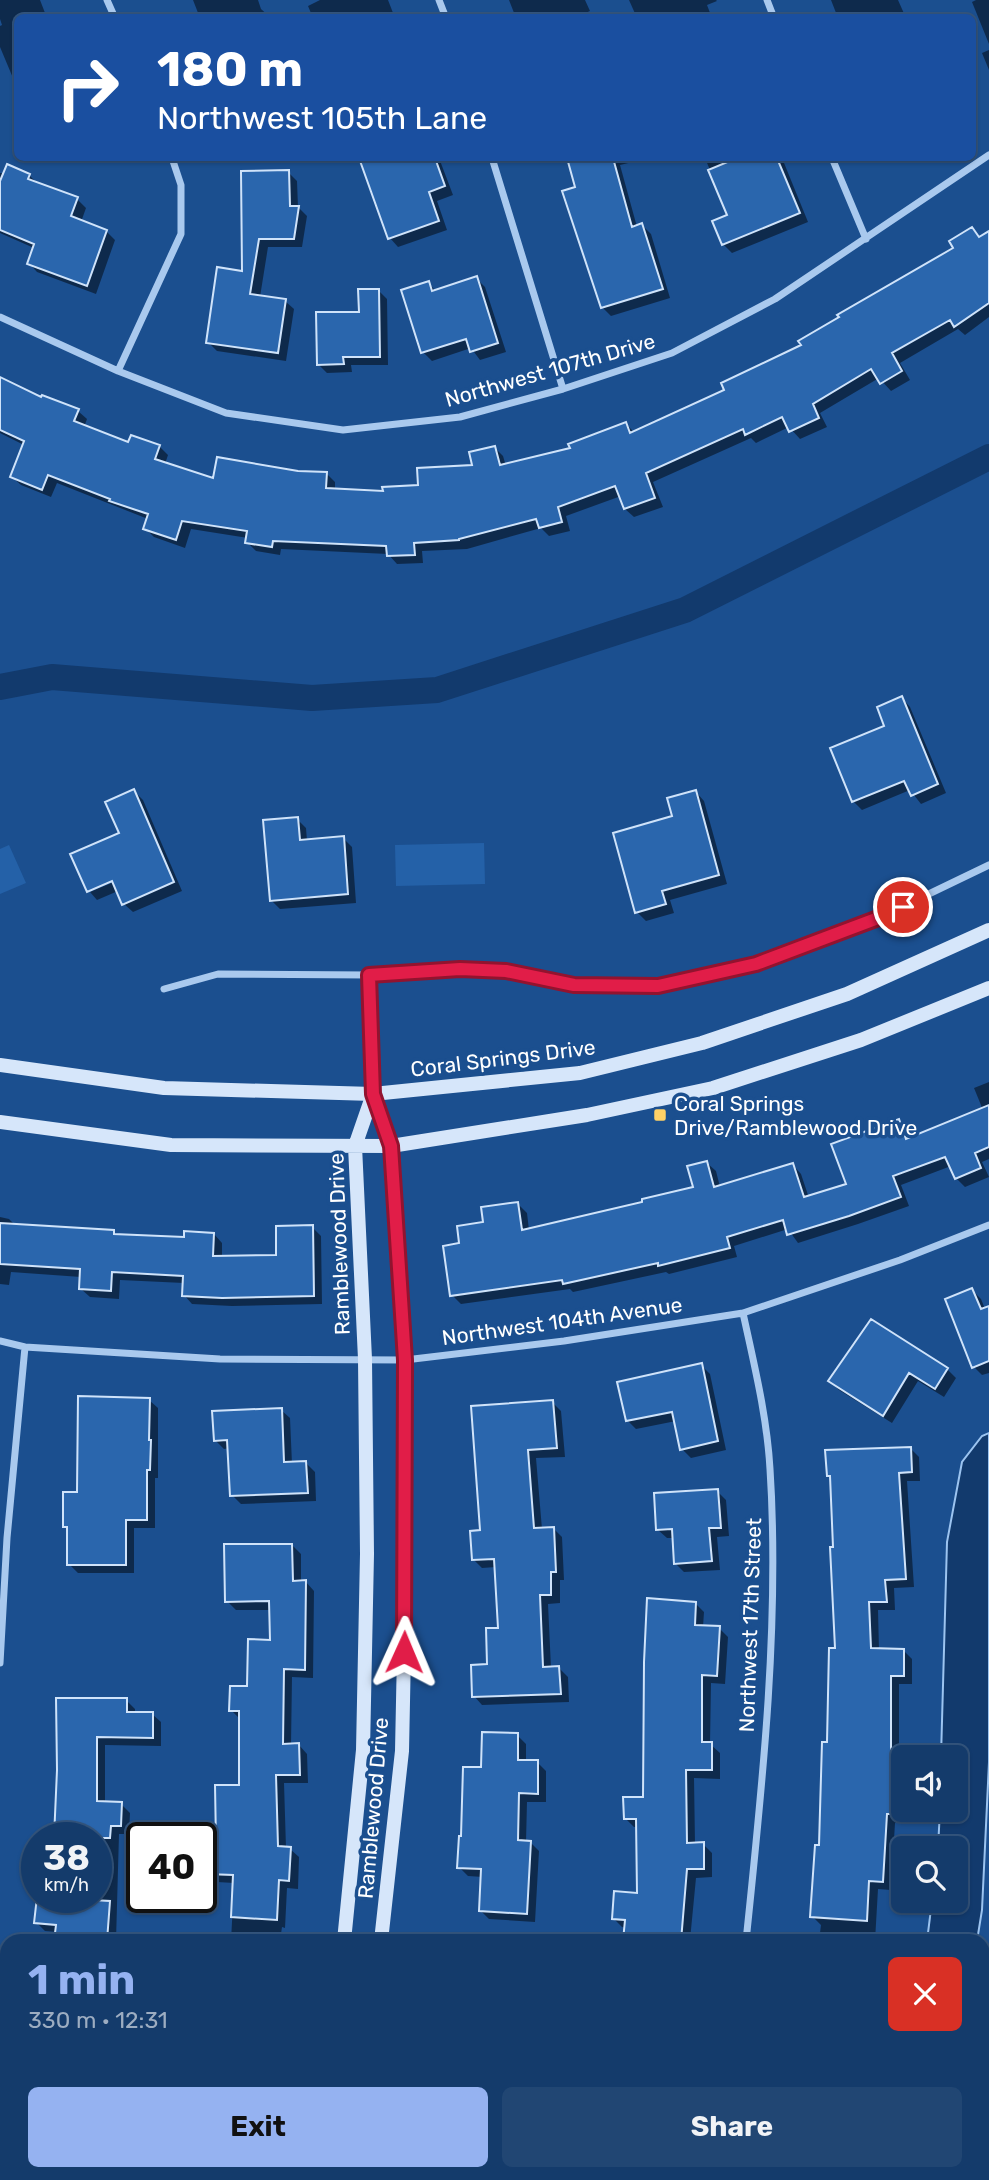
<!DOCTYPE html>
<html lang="en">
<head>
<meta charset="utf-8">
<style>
  body { margin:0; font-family:Rubik,sans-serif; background:#214673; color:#f1f3f6; height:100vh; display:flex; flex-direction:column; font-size:26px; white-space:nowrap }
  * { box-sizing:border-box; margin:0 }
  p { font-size:23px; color:#9dadc1 }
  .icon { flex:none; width:38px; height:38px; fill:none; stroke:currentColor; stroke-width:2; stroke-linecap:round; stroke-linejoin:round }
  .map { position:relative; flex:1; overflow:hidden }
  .side { position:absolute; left:0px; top:1934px; width:990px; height:247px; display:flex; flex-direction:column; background:#143b6b; border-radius:21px 21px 0 0; box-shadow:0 2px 5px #0004,0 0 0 2px #33557e }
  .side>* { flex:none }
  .guide { position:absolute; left:14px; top:14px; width:962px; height:147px; border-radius:10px; box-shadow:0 2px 5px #0004,0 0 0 2px #33557e; background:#1a4fa0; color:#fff; overflow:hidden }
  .controls { position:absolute; left:891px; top:1745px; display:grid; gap:14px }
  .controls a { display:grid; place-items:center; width:77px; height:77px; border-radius:10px; background:#143b6b; box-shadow:0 2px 5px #0004,0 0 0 2px #33557e; font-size:35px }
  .speed { position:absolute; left:21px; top:1822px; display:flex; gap:14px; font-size:35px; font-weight:700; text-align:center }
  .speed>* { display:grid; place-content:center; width:91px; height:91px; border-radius:50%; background:#143b6b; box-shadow:0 2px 5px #0004,0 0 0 2px #33557e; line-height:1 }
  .speed small { font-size:18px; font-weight:400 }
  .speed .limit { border:4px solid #111; border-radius:10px; background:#fff; color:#111 }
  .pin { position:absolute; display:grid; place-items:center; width:60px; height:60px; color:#fff; margin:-30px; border:4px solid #fff; border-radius:50%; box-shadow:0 2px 7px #0007 }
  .me { position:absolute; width:77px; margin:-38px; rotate:1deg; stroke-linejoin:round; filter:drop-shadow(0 0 5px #0008) }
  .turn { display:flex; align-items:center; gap:24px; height:147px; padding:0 28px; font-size:32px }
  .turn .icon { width:91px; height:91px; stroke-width:2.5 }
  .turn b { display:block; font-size:49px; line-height:60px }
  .round { display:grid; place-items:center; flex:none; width:74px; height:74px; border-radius:10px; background:#214673 }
  .overview { display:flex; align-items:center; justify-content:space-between; height:119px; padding:0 28px }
  h1 { font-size:42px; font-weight:700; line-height:52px; color:#95b2f1 }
  .primary-button { display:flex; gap:14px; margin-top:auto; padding:14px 28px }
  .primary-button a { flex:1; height:80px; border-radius:10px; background:#95b2f1; color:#111; font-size:28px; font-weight:700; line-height:80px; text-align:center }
  .primary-button a+a { background:#214673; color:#f1f3f6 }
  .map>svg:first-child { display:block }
  .green { fill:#2461a8 }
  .water { fill:#123a6d; stroke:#9cc4f0; stroke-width:2 }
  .shadow { fill:#0007 }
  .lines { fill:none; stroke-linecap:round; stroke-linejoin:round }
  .canal { stroke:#123a6d; stroke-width:26 }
  .building { fill:#2a66ad; stroke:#cfe3fa; stroke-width:2 }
  .street { stroke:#a9c9ee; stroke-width:7 }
  .secondary { stroke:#d6e6fa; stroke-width:14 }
  .route-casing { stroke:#92132f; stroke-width:18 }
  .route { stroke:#e11d48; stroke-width:12 }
  .poi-dot { fill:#ffd166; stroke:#1b4f8f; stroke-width:2.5 }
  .labels { text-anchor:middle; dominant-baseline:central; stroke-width:7; stroke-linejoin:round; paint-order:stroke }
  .street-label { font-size:21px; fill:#fff; stroke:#1b4f8f }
  .poi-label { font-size:21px; fill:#fff; stroke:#1b4f8f; text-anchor:start }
</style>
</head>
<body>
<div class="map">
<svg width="989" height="2180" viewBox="0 0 989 2180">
  <rect width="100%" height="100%" fill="#1b4f8f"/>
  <path class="green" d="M484,843l1,41 -89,2 -1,-41z
    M9,845l17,38 -26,11v-45z"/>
  <path class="water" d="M989,1433v329l-7,148 -5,31h-50l5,-40 24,-1v-52h-18l2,-38h16v-53h-15l6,-215 15,-80 20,-26z"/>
  <path class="shadow" d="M0,0h40l7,18h-29v72l-18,-43v-21l2,-1 -2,-6z
    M193,0h65l3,9 10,9h-71z
    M320,0h68l7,18h-82l-5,-12z
    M509,0h76l5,11 -16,7h-58z
    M629,0h87l1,1 -10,4 5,13h-75z
    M831,0h67l8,18h-68z
    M976,0h13v44l-17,-42z
    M989,50v20l-7,-17z
    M18,94v16l-6,-14z
    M360,158h79l14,37 -16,6 10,29 -49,17 -8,-9z
    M568,158h72l1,2 -21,5 17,62 5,-2 9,9 19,64 -59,18 -9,-9z
    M705,158h77l26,64 -76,31 -9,-9 -9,-22 15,-6z
    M288,172l9,9 1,26 9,9 -5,31h-34l-8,50 25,4 9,8 -8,52 -69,-10 -9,-9 35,-69z
    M0,173l29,2 10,10 38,14 9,9 -5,14 25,9 9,9 -19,54 -59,-22 -8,-9 5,-15 -34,-15z
    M972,229l9,9 8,-5v84l-24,18 -7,-6 -58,34 10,17 -19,11 -12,-13 -59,35 7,14 -27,12 -11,-12 -33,16 -5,-5 -98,44 10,25 -29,10 -9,-8 -4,-13 -55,20 4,15 -21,5 -8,-8 -74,21 -45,2 1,12 -26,1 -9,-10 -107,-5 -1,6 -24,-4 -9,-9 1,-4 -57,-9 -6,19 -31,-11 -9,-9 3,-9 -91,-36 -6,14 -30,-12 -9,-8 12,-32 -24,-12v-54l42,20 36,12 9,8 -3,8 45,18 30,1 9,9 -3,9 50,17 83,-9 28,1 9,9v8l49,2 35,-5 56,-20 20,-19 8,8 3,10 66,-17 54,-25 9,9 92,-42 76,-45 152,-97z
    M476,278l9,9 21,65 -26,8 -9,-12 -39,13 -9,-9 5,-69 8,8z
    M378,290l9,9 1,66h-37l1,7 -25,1 -9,-9z
    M902,698l8,9 36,86 -25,11 -11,-14 -48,20 -9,-9z
    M134,791l9,9 39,91 -49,21 -9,-8 -6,-13 -21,9 -7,-8 31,-13 -2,-3 -29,13v3l-1,-1 32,-57z
    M696,792l8,9 23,83 -57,16 4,13 -28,8 -9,-9 37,-94z
    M297,819l9,9 1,13 36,-3 9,9 4,56 -76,6 -9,-9z
    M989,1082v77l-7,3 7,15 -24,10 -9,-9 -5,-12 -50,19 8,21 -51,18 -60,19 -10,-14 -54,17 3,11 -68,17 -3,-2 -93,20 -3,-3 -109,15 -9,-9 9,-50 24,-21 33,-20 9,9 2,17 115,-27 51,-15 12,-25 9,8 4,16 73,-22 8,9 8,24 40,-13 49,-64 9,9 3,9 73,-29 -9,-22z
    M0,1217l9,2 7,7 98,6 3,4 69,2 28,-4 8,9v14h56l34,-30 9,9 1,68 -90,2 -40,-2 -8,-9v-12l-64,-3 -1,19 -29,-2 -9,-8v-12l-70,-5 -2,13 -9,-1z
    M972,1290l9,9 4,10 4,-2v66l-7,2 -8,-8z
    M701,1365l9,9 16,76 -35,8 -9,-9 -6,-28 -40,8 -9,-9z
    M947,1369l9,9 -12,19 -26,-16 -26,42 -53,-33 -9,-9z
    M149,1400l9,8v70h-3v50h-21v45h-56l-9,-9v-34l-4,-4z
    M552,1402l9,9 4,46 -29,1 6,71 11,-1 9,9 2,43h-4v23l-12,1 3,64h8l9,9 1,25 -87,3 -8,-9 15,-30 11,-37 -4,-62 -14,1 -9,-9 9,-27z
    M281,1410l9,8 2,46 14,-1 9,9 1,29 -75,3 -9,-9 -2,-47 -6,1 -9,-9z
    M911,1449l8,8 1,24h-13l7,106 -20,1 1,22h-17l1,40 25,1 8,8v25h-13v139h-4l-4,67 -13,-1 -3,52h-56l2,-16 -9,-9 9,-69 16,-197 -5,-171 -4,-4z
    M717,1491l9,9 3,36 -12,1 3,33 -36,2 -9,-9 -1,-25h-7l-9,-8z
    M292,1545l9,9v28h5l8,9 -1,87 -21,-1 -1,68h8l8,9 1,29h-24l2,65 4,1 9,8 -1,32 -11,-1 -2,40 -3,-1 -2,14h-49l3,-58 -17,-1 -8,-9 32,-87v-66l-10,-10 18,-22 23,-47 -1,-31h-35l-9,-9z
    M695,1603l9,9 -1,15 16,1 9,9 -3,47 -14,-1 -1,61 10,9v26l-26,-1 1,66h8l9,9v24l-16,1 -6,62 6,1h-71l1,-13 -4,-1 -8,-8 25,-24 -1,-68h-4l-9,-9 19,-20z
    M126,1700l9,9v4l17,1 9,8v24l-56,-1v58l16,1 9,9 -1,21h-10l-3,107h-60l1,-9 -12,-1 -9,-9 2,-25h58v-59l-37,-68z
    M517,1735l9,9v18h11l9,9v31h-19l-1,40 5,1 8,8 -4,71 -46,-3 -9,-9 3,-33 -15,-1 -9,-9 24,-98z
    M6,2092l1,82h63l-2,6h-68v-54z
    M180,2174h64l-1,6h-64z
    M598,2174h55l-1,6h-34l-15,-2z
    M774,2174h65l-1,6h-65z"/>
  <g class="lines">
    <path class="canal" d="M0,687l52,-10 260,21 125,-8 248,-80 304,-153"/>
  </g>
  <path class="building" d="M359,158h76l10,28 -16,6 10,29 -51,18z
    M567,158h46l19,69 10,-4 21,66 -62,19 -39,-117 13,-4z
    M737,158h40l23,55 -78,32 -10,-24 15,-6 -19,-45z
    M7,164l23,10 -2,5 50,18 -7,19 36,14 -20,56 -60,-22 7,-20 -34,-14v-49z
    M289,170l1,36h9l-5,33h-35l-9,55 36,5 -8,54 -72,-10 11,-76 25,4 -1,-100z
    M972,227l7,10 10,-6v72l-35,24 -4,-7 -58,33 10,18 -22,13 -9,-15 -58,35 6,14 -30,14 -7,-15 -37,18 -2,-6 -97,44 9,25 -31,11 -9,-23 -57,21 4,15 -23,6 -3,-9 -77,20v1l-45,3 1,12 -28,1 -1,-10 -113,-5 -1,6 -27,-4 2,-12 -65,-10 -6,19 -33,-11 5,-15 -39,-13 1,-2 -62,-24 -6,15 -32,-13 14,-36 -24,-11v-53l41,20 1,-2 37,14 -5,12 54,21 3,-7 29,10 -5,14 58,19 4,-21 81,14 29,1 -1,16 57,3 -1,-4 36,-2 -1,-17 55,-3 -3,-13 26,-6 5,19 70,-17 -2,-4 58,-22 4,11 94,-43 -3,-7 80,-38 -3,-4 41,-24 -2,-2 116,-67 -4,-7z
    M477,276l21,67 -28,9 -4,-13 -45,14 -20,-63 28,-9 3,10z
    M358,289h21l1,68h-37l1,7 -27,1 -1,-53h43z
    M902,696l36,88 -27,12 -7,-15 -52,21 -22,-54 54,-22 -7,-19z
    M134,789l40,93 -52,23 -10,-24 -25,11 -17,-38 49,-21 -14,-31z
    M696,790l23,85 -57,16 4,13 -31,9 -22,-80 59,-17 -5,-18z
    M298,817l2,23 44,-4 4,58 -78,7 -7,-81z
    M989,1105v42l-14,6 6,15 -26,11 -10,-22 -52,19 8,21 -52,19 -62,19 -4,-15 -56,17 3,11 -72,18v-3l-95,21 -1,-4 -112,16 -7,-50 16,-3 -2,-17 26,-4 -2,-15 37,-5 4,28 120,-28v-3l51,-12 -6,-21 20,-5 7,26 79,-24 11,34 42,-13 -15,-40 68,-25 7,20z
    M0,1223l114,7v4l70,3v-6l30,2 -1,23 63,-1v-29l37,-1 1,71 -92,2 -40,-2 1,-20 -71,-4 -1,19 -32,-2 1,-20 -80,-5z
    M972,1288l9,21 8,-3v55l-17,7 -27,-69z
    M871,1319l77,49 -13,21 -26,-16 -26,43 -55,-35z
    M702,1363l16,78 -38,9 -8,-38 -46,9 -9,-39z
    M78,1396l72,2 -1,42h2l-1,30h-3v50h-21v45h-59v-38h-4v-35h14z
    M553,1400l4,48 -29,2 6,78 20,-1 2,45h-5v23h-11l3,72 16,-1 2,28 -89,3 -1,-32 16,-1 -1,-36h12l-4,-69 -22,1 -2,-29 10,-1 -9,-124z
    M282,1408l2,54 22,-1 2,32 -78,3 -3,-56 -13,1 -2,-30z
    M911,1447l1,25 -13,1 7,106 -21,1 2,22h-18l2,46 33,1v27h-13v138h-4l-4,68 -14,-1 -2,40 -57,-4 5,-72h4l3,-103h5l2,-94h6l-5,-101h3l-3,-71h-3l-2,-26z
    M718,1489l3,39h-12l3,33 -38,3 -2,-35 -16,1 -2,-37z
    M224,1544h68l1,37 13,-1 -1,90 -21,-1 -1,75 16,-1 1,32h-24l2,71 13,1 -2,34 -10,-1 -2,40 -46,-3 2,-42 -26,-1 2,-32 7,1 -1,-58h24v-74h-10l1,-25h17l1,-47 22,1 -1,-39 -44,1z
    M647,1598l49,4 -1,23 25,1 -3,50 -15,-1v67h10v28h-26l1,73 17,-1v27h-17l-6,72h-58l2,-21 -13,-1 2,-28 23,2 -1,-74h-12l-1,-22h20l1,-135z
    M56,1698h71v14h26v26l-56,-1v64l25,1 -1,24h-10l-1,12h-56l3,-68z
    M482,1732l36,1v27h20v34l-19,-1 -1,47 13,1 -4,73 -48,-3 2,-42 -24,-1 2,-32h2l2,-69h18z
    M37,1897l73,4 -3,40h-53l2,-16 -22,-2z"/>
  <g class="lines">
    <path class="street" d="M107,0l8,18
      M439,0l7,18
      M767,0l7,18
      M492,158l71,231
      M832,158l34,81
      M0,317l118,54 108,42 117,17 117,-13 103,-28 109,-36 103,-54 214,-144
      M118,371l63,-137v-49l-9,-27
      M369,975l4,119
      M164,989l54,-15 151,1 91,-6 46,2 68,14 84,1 98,-22 125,-47 108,-52
      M743,1313c11,51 24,103 27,156 10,154 -8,319 -24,472
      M0,1341l25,6 195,12 185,1 159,-19 179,-28 157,-53 89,-35
      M0,1663l7,-125 18,-191
      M712,2180l1,-6"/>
    <path class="secondary" d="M0,1065l164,23 209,6 207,-21 122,-30 145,-49 142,-64
      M373,1094l18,52 14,214 1,193 -4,198 -21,190
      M0,1122l171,23 220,1 196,-31 126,-27 148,-48 128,-52
      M344,1941l19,-191 4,-196 -2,-195 -10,-213 18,-52
      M305,2180l1,-6
      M345,2180l1,-6"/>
  </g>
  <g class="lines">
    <defs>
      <path id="route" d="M404,1652l1,-292 -14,-214 -18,-52 -4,-119 91,-6 46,2 68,14 84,1 98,-22 125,-47 22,-10"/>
    </defs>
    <use href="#route" class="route-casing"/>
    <use href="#route" class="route"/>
  </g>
  <rect class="poi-dot" x="653" y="1108" width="14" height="14" rx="3.5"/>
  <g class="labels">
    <g class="street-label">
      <text transform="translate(550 370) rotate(-16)">Northwest 107th Drive</text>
      <text transform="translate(503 1058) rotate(-7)">Coral Springs Drive</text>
      <text transform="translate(339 1244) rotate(-92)">Ramblewood Drive</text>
      <text transform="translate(562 1321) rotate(-8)">Northwest 104th Avenue</text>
      <text transform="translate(750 1625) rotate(-88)">Northwest 17th Street</text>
      <text transform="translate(373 1808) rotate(-85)">Ramblewood Drive</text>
    </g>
    <g class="poi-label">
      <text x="674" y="1103">Coral Springs<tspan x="674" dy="24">Drive/Ramblewood Drive</tspan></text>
    </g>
  </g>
</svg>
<div class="controls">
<a><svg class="icon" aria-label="sound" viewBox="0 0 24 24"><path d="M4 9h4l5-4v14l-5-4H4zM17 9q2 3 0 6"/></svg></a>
<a><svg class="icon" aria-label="search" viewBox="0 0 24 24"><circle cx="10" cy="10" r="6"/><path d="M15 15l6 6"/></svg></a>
</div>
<div class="speed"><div>38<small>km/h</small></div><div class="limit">40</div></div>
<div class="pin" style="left:903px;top:907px;background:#d93025"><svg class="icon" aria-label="arrive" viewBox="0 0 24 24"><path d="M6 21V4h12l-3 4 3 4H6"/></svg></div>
<svg class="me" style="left:404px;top:1652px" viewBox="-20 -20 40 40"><path d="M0-17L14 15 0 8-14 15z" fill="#e11d48" stroke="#fff" stroke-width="4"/></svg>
<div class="guide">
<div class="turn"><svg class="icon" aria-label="right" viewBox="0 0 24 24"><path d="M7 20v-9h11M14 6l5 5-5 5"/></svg><div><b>180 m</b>Northwest 105th Lane</div></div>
</div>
<section class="side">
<div class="overview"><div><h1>1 min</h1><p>330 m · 12:31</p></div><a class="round" style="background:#d93025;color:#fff"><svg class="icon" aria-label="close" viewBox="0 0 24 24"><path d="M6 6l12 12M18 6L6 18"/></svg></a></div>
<div class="primary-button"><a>Exit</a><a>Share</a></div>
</section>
</div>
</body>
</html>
